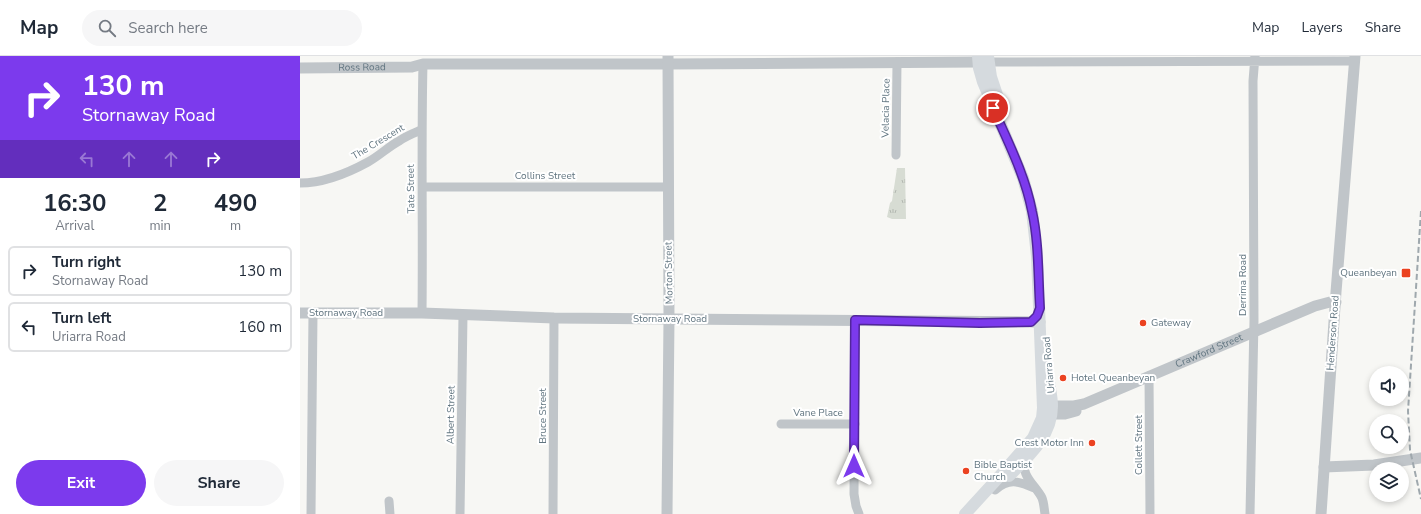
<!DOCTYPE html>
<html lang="en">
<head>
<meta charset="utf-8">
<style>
  body { margin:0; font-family:"Nunito Sans",sans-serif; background:#f6f6f7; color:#1f2937; height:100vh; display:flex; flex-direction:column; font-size:15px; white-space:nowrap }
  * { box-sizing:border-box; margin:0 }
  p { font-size:13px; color:#747a83 }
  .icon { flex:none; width:22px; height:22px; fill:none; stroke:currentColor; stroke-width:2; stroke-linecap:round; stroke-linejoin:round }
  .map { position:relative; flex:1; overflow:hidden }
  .sheet { display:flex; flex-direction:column; background:#fff; width:300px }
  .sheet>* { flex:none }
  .top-card { background:#7c3aed; color:#fff; overflow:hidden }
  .buttons { position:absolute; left:1069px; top:310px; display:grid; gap:8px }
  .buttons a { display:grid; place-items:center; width:40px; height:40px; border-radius:50%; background:#fff; box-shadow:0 2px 6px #0003; font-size:20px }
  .pin { position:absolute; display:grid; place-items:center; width:34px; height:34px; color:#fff; margin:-17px; border:2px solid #fff; border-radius:50%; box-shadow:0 1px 4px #0007 }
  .me { position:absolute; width:44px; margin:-22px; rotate:0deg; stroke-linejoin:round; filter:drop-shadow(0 0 3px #0008) }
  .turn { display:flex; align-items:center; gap:14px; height:84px; padding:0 16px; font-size:18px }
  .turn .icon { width:52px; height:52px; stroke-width:2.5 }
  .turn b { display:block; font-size:28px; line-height:34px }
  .lanes { display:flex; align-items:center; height:38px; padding:0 16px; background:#0003; justify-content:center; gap:20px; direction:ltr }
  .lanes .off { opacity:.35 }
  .eta { display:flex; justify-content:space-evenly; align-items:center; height:68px; text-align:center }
  .eta b { font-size:24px; font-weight:700; line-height:28px }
  .action { display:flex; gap:8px; margin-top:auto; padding:8px 16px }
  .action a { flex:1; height:46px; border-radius:24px; background:#7c3aed; color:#fff; font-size:16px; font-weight:700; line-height:46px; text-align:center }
  .action a+a { background:#f6f6f7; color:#1f2937 }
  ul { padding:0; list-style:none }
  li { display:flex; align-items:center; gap:12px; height:50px; margin:0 8px 6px; padding:0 8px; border:2px solid #e0e1e3; border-radius:6px }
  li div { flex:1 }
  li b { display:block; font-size:15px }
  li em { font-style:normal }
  header { display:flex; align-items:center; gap:24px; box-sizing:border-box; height:56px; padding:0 20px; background:#fff; border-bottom:1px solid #e0e1e3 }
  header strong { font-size:19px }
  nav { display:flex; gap:22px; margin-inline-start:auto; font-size:14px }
  .search { width:280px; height:36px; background:#f6f6f7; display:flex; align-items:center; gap:10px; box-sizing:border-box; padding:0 14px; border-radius:22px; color:#747a83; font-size:15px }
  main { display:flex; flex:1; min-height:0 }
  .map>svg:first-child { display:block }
  .park { fill:url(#park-tufts) }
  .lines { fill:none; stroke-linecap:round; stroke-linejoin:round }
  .minor { stroke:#c0c5c9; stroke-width:9 }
  .tertiary { stroke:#c0c5c9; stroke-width:11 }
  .secondary { stroke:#d5dade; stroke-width:12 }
  .rail { stroke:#9fa8ad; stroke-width:2; stroke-dasharray:6 3; stroke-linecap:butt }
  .route-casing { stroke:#51269a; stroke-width:10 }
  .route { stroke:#7c3aed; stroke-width:7 }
  .poi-dot { fill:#eb4220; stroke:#fff; stroke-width:1.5 }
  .labels { text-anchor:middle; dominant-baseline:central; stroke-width:4; stroke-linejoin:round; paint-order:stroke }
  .street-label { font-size:10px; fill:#617580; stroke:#fff }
  .poi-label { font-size:10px; fill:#617580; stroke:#fff; text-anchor:start }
</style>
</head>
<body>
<header>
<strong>Map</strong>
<div class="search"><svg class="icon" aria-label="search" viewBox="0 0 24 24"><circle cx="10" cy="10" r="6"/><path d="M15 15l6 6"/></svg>Search here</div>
<nav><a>Map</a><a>Layers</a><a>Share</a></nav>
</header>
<main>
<section class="sheet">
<div class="top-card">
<div class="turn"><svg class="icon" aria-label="right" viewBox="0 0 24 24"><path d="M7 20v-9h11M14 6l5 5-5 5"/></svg><div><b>130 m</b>Stornaway Road</div></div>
<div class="lanes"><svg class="icon off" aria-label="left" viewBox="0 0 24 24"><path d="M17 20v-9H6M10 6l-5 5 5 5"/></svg><svg class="icon off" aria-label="ahead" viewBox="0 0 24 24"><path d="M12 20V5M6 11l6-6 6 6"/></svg><svg class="icon off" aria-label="ahead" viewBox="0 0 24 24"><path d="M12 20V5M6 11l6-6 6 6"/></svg><svg class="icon" aria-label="right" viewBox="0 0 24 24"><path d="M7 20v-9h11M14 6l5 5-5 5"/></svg></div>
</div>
<div class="eta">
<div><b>16:30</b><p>Arrival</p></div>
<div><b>2</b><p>min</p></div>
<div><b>490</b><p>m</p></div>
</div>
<ul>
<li><svg class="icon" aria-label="right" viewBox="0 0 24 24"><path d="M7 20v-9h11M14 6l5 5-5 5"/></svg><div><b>Turn right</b><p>Stornaway Road</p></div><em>130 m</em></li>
<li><svg class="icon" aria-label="left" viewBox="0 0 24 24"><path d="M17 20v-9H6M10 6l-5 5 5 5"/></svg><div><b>Turn left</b><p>Uriarra Road</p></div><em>160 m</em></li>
</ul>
<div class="action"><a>Exit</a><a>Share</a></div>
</section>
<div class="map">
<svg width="1121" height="458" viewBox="0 0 1121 458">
  <defs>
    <pattern id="park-tufts" width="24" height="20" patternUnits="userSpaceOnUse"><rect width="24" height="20" fill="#d7dcd3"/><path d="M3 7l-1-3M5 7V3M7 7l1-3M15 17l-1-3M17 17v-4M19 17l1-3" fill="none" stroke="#b2b7b0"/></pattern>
  </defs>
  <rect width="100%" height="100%" fill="#f7f7f4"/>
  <path class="park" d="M597,112h8l1,51h-14l-5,-2 3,-14 2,-2z"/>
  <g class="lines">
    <path class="minor" d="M688,6l367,-1
      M596,99l1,-93
      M0,127c23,0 48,-10 68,-21 11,-6 20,-15 31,-21 7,-5 15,-8 22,-11
      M123,131h245
      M122,257c1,-83 -1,-166 1,-249
      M555,264l-1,174 2,12 3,8
      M849,320l1,138
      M481,368h74
      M728,402c-11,16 8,27 14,40 2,5 2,10 3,16
      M695,434c14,-12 23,-9 39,-2
      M89,445l1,13
      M11,458l2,-201
      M160,458l3,-199
      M253,458l1,-196
      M950,458l4,-193 -1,-240 2,-25"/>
    <g class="tertiary">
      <path id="s1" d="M0,12l112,-1 11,-3h245l310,-2"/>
      <path d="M0,257h122l132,5 486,4"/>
      <path id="s2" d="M752,350h22l10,-2 231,-98 15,-4h6"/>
      <path d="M752,358h13l11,-3"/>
      <path d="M1024,411l50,-2 47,-7"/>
      <path d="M367,458l2,-195 -1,-263"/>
      <path d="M1021,458l15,-222 19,-236"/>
    </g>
    <path class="secondary" d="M688,0l3,21 9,27
      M709,420c20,-20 43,-40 43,-70 0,-8 -2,-17 -3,-25
      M665,458l33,-36 35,-40 9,-20 1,-10 -6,-152 -5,-45 -9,-33 -40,-96 -4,-14 -1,-12"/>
    <path class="rail" d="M1121,155l-13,200 2,39 11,49"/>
  </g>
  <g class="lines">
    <defs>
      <path id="route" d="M554,410l1,-146 125,3 51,-1 6,-6 3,-8c-2,-32 -1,-66 -8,-97 -7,-36 -24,-69 -39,-103"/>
    </defs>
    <use href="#route" class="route-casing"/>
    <use href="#route" class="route"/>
  </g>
  <g class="poi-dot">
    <rect x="1101" y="212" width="10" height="10" rx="2"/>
    <circle cx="843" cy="267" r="4"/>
    <circle cx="763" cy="322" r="4"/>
    <circle cx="792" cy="387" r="4"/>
    <circle cx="666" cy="415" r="4"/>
  </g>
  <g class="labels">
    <g class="street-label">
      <text stroke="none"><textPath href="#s1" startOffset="62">Ross Road</textPath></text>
      <text transform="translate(586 52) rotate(-89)">Velacia Place</text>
      <text transform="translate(78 86) rotate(-31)">The Crescent</text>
      <text x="245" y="120">Collins Street</text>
      <text transform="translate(111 133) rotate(-91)">Tate Street</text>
      <text transform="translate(369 217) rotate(-91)">Morton Street</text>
      <text transform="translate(943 229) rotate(-90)">Derrima Road</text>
      <text x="46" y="257">Stornaway Road</text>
      <text x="370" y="263">Stornaway Road</text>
      <text transform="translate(1033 277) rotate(-86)">Henderson Road</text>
      <text stroke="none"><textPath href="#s2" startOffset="168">Crawford Street</textPath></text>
      <text transform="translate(749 309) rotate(-95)">Uriarra Road</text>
      <text x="518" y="357">Vane Place</text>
      <text transform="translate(151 359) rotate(-89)">Albert Street</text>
      <text transform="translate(243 360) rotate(-90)">Bruce Street</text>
      <text transform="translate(839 389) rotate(-90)">Collett Street</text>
    </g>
    <g class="poi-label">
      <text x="1097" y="217" text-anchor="end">Queanbeyan</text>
      <text x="851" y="267">Gateway</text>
      <text x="771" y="322">Hotel Queanbeyan</text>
      <text x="784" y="387" text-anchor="end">Crest Motor Inn</text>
      <text x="674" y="409">Bible Baptist<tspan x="674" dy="12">Church</tspan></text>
    </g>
  </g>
</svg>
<div class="buttons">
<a><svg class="icon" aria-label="sound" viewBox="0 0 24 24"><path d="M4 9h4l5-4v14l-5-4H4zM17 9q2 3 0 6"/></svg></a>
<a><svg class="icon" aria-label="search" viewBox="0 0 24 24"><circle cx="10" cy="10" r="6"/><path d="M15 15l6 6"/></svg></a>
<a><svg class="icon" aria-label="layers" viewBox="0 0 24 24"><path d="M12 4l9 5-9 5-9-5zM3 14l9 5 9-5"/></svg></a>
</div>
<div class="pin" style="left:693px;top:52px;background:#d93025"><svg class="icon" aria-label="arrive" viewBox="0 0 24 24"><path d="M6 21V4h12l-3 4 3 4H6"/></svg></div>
<svg class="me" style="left:554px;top:410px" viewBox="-20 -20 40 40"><path d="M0-17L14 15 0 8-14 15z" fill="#7c3aed" stroke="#fff" stroke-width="4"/></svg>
</div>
</main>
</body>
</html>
